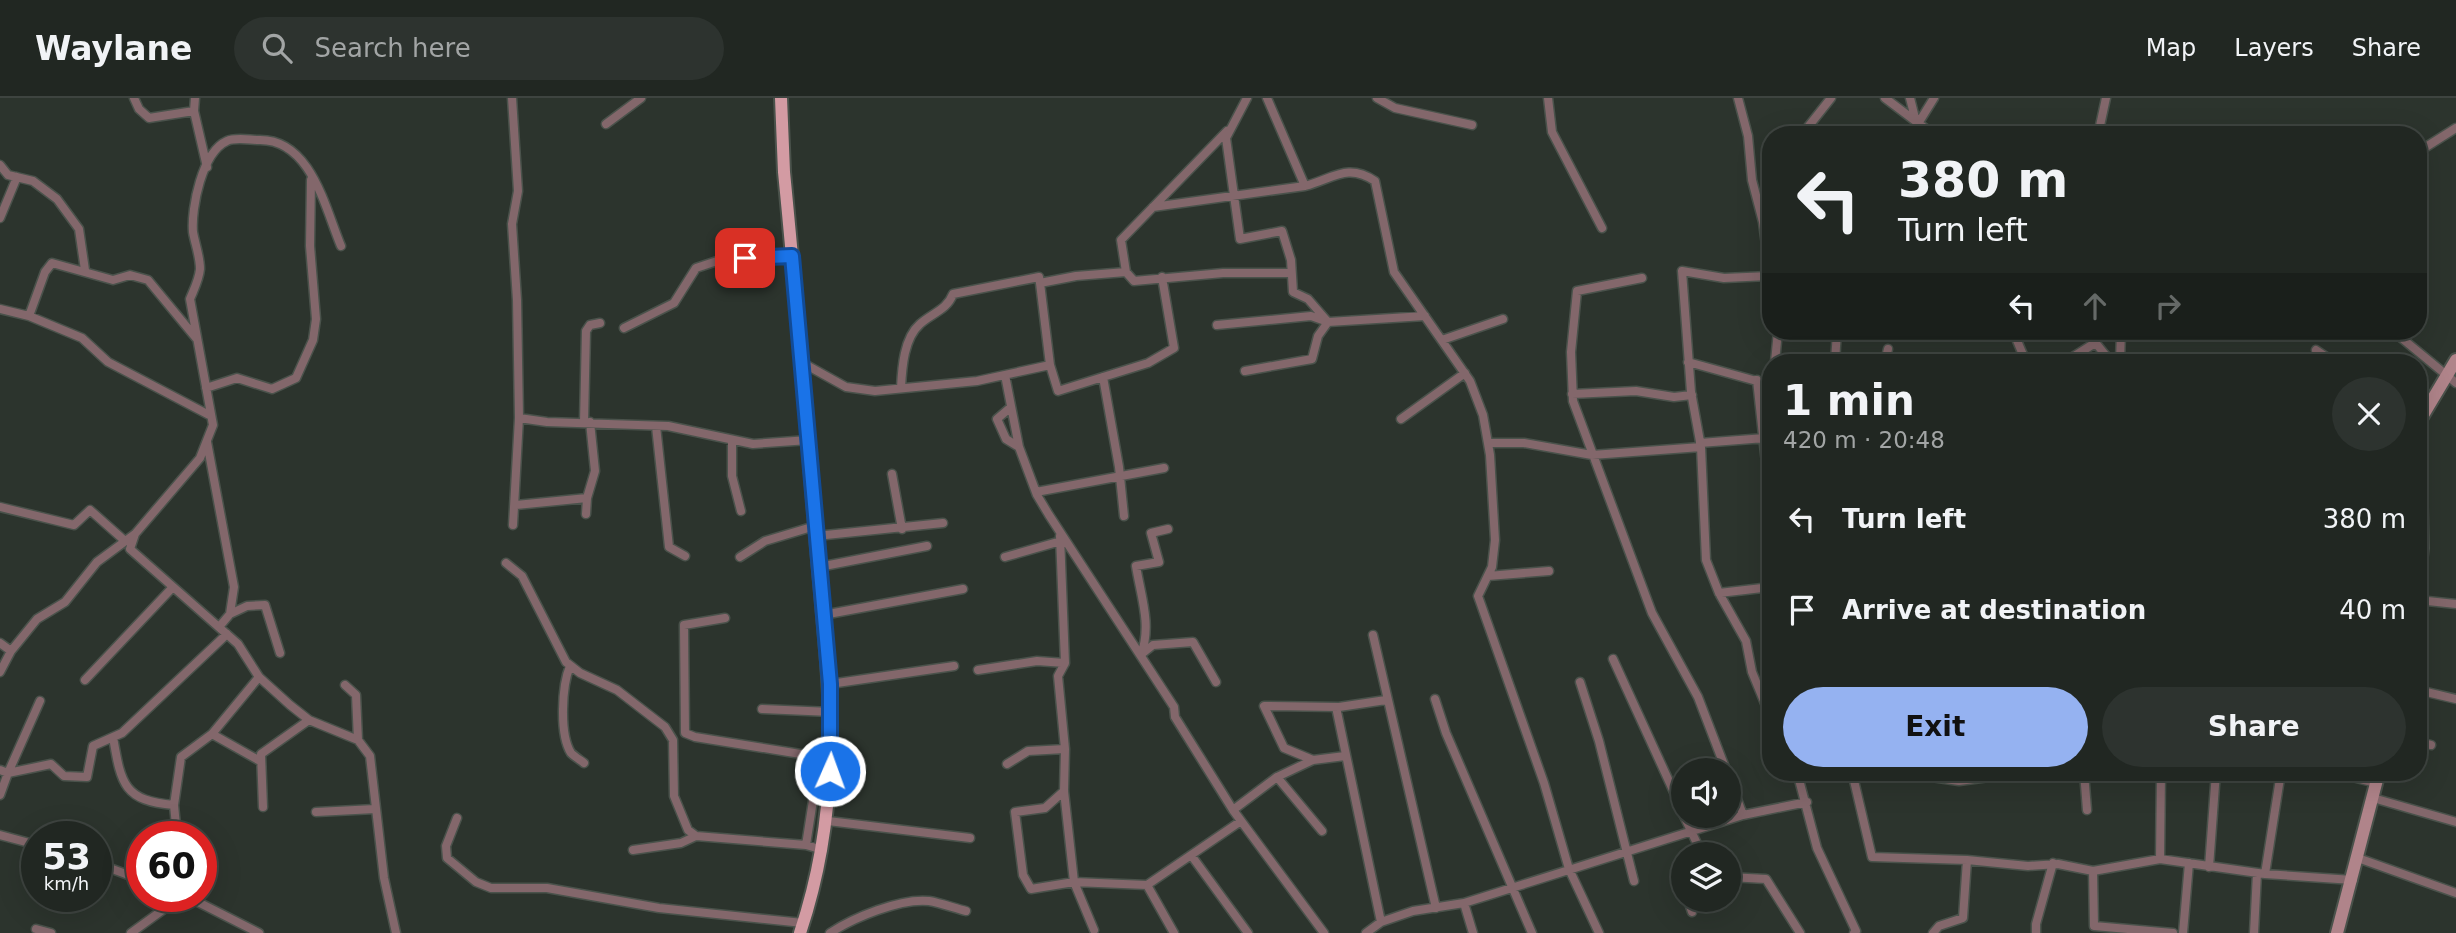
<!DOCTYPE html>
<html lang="en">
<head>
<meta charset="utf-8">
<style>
  body { margin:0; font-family:"DejaVu Sans",sans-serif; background:#2d332f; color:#f1f3f6; height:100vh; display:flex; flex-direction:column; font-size:26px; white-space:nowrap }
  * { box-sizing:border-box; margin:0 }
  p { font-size:23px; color:#a2a5a5 }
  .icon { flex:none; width:38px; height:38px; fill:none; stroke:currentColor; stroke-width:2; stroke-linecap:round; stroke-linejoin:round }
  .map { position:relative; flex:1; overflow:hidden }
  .details { position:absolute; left:1762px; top:256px; width:665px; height:427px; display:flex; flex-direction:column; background:#212722; border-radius:28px; box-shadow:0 7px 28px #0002,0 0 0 2px #3e4440 }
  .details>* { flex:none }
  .hud { position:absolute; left:1762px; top:28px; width:665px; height:214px; border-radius:28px; box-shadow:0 7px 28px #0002,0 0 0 2px #3e4440; background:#212722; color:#f1f3f6; overflow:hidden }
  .fabs { position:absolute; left:1671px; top:660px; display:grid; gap:14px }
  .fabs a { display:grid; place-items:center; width:70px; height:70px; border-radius:50%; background:#212722; box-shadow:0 7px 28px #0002,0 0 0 2px #3e4440; font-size:35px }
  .speed { position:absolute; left:21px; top:723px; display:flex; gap:14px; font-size:35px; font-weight:700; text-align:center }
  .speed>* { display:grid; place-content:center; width:91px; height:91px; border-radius:50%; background:#212722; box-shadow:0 7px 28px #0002,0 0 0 2px #3e4440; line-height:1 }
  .speed small { font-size:18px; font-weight:400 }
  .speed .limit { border:10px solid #d22; background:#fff; color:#111 }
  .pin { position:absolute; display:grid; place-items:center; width:60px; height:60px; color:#fff; margin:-30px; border-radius:14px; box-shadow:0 4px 10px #0006 }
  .me { position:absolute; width:77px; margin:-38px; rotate:2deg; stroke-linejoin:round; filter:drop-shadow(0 0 5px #0008) }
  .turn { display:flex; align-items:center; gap:24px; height:147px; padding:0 21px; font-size:32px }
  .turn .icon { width:91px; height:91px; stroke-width:2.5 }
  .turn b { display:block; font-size:49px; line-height:60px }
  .lanes { display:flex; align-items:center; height:66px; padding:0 21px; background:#0003; justify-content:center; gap:35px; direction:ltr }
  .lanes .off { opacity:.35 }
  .round { display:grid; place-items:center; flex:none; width:74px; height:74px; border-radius:37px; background:#2d332f }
  .headline { display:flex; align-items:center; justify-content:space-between; height:119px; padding:0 21px }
  h1 { font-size:42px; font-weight:700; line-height:52px }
  .primary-button { display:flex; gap:14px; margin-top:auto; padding:14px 21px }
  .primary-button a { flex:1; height:80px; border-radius:42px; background:#95b2f1; color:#111; font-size:28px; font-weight:700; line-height:80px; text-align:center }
  .primary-button a+a { background:#2d332f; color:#f1f3f6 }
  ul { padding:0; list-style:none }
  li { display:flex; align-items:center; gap:21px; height:91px; padding:0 21px }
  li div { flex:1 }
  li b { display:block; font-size:26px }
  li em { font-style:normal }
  header { display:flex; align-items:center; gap:42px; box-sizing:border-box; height:98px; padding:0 35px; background:#212722; border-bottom:2px solid #3e4440 }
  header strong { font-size:33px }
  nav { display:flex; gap:38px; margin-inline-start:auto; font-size:24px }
  .search { width:490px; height:63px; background:#2d332f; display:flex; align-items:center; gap:18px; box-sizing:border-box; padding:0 24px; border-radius:38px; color:#a2a5a5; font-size:26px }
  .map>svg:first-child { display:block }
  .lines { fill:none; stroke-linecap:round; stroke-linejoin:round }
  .street-casing { stroke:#4a524b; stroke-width:11 }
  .secondary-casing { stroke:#4a524b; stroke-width:16 }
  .primary-casing { stroke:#4a524b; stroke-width:16 }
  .street { stroke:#83676b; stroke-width:8 }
  .secondary { stroke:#b0848a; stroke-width:12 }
  .primary { stroke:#d39ba3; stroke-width:12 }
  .route-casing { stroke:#114b97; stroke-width:18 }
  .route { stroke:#1a73e8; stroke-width:12 }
</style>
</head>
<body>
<header>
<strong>Waylane</strong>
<div class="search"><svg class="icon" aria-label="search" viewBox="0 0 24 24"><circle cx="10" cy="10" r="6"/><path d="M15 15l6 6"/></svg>Search here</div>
<nav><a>Map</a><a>Layers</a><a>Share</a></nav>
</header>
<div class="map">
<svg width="2456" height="835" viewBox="0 0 2456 835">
  <rect width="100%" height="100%" fill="#2c342d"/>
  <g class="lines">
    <defs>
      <path id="street" d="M134,0l5,11 10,9 45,-7 13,56
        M512,0l6,93 -6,33 5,76 2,118 -6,107
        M1247,0l-21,40 14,101 42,-8 9,29 2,32 15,7 20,23 97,-6
        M1267,0l38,88c29,-8 43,-23 70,-5l19,91 76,109 13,34 7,40 5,85 -3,27 -14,29 66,187 25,86 30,64
        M1377,0l18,10 77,17
        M1548,0l4,34 50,96
        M1738,0l10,38 4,44 11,42 8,61
        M1885,0l49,37
        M1910,0l6,24
        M194,13l1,-13
        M606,26l35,-26
        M1808,29l23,-29
        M1227,33l-106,109 5,32 8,9 89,-8h68
        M1911,37l23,-37
        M2098,37l8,-37
        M2418,54l38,-24
        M0,67l8,10 25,6 24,18 22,30 6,41
        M1153,109l152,-21
        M0,120l17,-41
        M341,148c-16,-38 -30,-107 -82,-106 -9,0 -24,-3 -32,1 -25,11 -36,67 -34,91 2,12 7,24 7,37 -1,11 -6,20 -10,30l23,126 -13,33 -65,76 -5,15 108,95 21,33 31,28 19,15 49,20 12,16 14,122 12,55
        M1769,178l-45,2 -42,-7 9,121 10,55 5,113 13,33 27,48 6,31 19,46
        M1642,180l-65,13 -6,61 2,49 79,212 46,84 28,73
        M0,211l29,7 53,22 26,24 103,54
        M29,218l16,-44 7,-9 61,17 17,-5 18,5 48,58
        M1217,227l94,-9 17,6 -10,14 -6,23 -67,12
        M624,230l50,-25 22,-35 24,-8 72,-4
        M1983,233l1,2 8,-2
        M2013,233l13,31
        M2086,233l25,31
        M2393,233l63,52
        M1442,242l61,-21
        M2316,252l18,12
        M801,264l45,25 29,4 102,-10 73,-16 -10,-82 36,-7 50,-4
        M1688,264l83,23
        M1775,264l3,-31
        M1835,264l2,-31
        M1885,264l3,-13
        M2065,264l30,-19
        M2120,264l1,-31
        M1050,267l8,26 90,-28 26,-15 -12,-71
        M1005,277l14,72
        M1103,279l16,90 5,49
        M1757,282l14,129
        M206,290l31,-10 35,11 24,-11 17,-38 3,-21 -6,-73 1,-66
        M901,290c1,-21 3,-50 19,-64 12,-11 27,-14 33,-30l86,-17 1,6
        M1572,296l64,-3 38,6 18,-2
        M1011,309l-14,12 9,20 13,8 18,48 12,20 125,192 1,10 58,93 91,123
        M519,320l28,4 121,4 85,18 56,-4
        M1401,321l64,-46
        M584,324l2,-91 4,-6 10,-2
        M656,328l13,121 16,9
        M207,344l27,145 -4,27 -11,13
        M732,344v34l9,35
        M1488,345h36l68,12 109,-8
        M1700,345l65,-5
        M892,376l10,55
        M1036,394l128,-24
        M516,407l71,-7
        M0,409l74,18 16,-15 35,31
        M586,416l1,-16 8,-27 -5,-49
        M816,438l127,-13
        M1060,438l5,127 -7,13 7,73 -1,42 10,91 73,3 94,-64
        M740,459l25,-16 50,-15
        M1005,459l56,-16
        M506,465l16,13 44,86 14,11 37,17 48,37 8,13 1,56 14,34 8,6 110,9 17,5
        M819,469l108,-21
        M1488,478l61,-5
        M1719,495l52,-6
        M2418,502l38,4
        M230,516l17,-8 18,-1 15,48
        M823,517l140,-26
        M725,520l-41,7 1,108 10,4 118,19 4,19 -11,70
        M1373,537l63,273
        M0,545l11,8
        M1143,555l10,-8 40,-3 23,40
        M1141,557c11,-30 0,-58 -5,-89l23,-4 -8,-29 17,-4
        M1613,561l71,155
        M570,568c-8,19 -11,68 1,87 3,3 9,7 13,10
        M978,572l59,-9 28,2
        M0,574l11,-21 26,-32 28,-17 32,-40 38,-28
        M85,582l88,-93
        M1580,584l19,59 35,140
        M830,586l124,-18
        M345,587l11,10 2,45
        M2418,592l38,9
        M1435,601l11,34 86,200
        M1336,609l45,215
        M762,611l69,3
        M212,636l48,27
        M113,639c8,46 10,64 61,68l3,31
        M2418,644l13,3
        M1313,662l-29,-12 -20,-42 75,1 47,-7
        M1007,666l21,-13 37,-2
        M0,672l8,3 32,-72
        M1797,674l20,76 39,83 -2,2
        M1852,674l20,85 95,3 61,6 30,-2 35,7 67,-12 105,15 88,6
        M2084,674l3,38
        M2333,674l43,11
        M1853,678l65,-1 41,6 67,-9
        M1277,679l36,-17 32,-4
        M1729,680l14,37
        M1064,693l-19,17 -30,4 8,63 8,14 43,-7 20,48
        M0,697l8,-22 43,-9 13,12 23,1 6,-31 29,-13 105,-99
        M2373,700l83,24
        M174,707l7,-48 31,-23 47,-57
        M263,709l-2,-53 48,-34
        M1233,712l44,-33 45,54
        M316,714l59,-3
        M1684,718l18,38
        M457,720l-11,28 1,12 29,24 15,6h56l112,20 144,15
        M828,723l142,17
        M0,737l37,10
        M633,752l48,-7 15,-7
        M1191,757l57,78
        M2355,759l101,36
        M2160,761l1,-87
        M96,765l46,17
        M2209,769l7,-95
        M2093,773l1,55 79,7
        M2265,776l16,-102
        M1729,779l37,2 34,54
        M1147,787l27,48
        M186,798l73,37
        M1688,802l4,12
        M1464,805l9,30
        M36,831l15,4
        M131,835l51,-37
        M830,835c23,-15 70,-35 99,-32 12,2 25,7 37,10
        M1366,835l15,-11 32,-11 51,-8 279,-88 64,-13
        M1933,835l6,-7 24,-8 4,-58
        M2036,835v-9l17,-61
        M2183,835l6,-70
        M2254,835l3,-60"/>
      <path id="secondary" d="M2418,485l4,-35 -3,-126 37,-62
        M2337,835l42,-161"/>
      <path id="primary" d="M781,0l3,74c12,121 22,243 32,364 12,143 31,257 -16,397"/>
    </defs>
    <use href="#street" class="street-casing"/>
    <use href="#secondary" class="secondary-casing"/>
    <use href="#primary" class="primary-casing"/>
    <use href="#street" class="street"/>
    <use href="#secondary" class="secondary"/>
    <use href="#primary" class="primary"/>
  </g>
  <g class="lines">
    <defs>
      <path id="route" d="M745,160l47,-2 38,428v87"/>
    </defs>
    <use href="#route" class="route-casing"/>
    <use href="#route" class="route"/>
  </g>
</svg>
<div class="fabs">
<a><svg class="icon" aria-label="sound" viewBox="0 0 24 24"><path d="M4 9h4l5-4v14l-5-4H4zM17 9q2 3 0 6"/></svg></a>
<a><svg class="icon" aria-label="layers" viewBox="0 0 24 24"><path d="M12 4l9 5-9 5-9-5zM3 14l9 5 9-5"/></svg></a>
</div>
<div class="speed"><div>53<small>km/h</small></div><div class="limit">60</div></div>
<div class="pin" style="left:745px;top:160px;background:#d93025"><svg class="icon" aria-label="arrive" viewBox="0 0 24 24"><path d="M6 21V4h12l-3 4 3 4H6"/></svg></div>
<svg class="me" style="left:830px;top:673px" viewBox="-20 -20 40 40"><circle r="17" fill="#1a73e8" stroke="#fff" stroke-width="3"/><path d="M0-11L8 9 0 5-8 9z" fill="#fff"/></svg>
<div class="hud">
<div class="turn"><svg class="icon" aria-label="left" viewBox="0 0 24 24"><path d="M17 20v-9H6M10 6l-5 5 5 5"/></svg><div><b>380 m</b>Turn left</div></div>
<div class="lanes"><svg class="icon" aria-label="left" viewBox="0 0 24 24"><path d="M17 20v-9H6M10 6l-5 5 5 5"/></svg><svg class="icon off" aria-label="ahead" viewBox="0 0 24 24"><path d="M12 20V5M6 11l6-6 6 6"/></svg><svg class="icon off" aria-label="right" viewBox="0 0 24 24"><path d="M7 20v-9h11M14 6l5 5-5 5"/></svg></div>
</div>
<section class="details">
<div class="headline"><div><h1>1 min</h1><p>420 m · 20:48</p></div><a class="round"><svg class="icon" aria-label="close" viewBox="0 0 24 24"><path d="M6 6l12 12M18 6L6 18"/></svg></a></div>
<ul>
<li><svg class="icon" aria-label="left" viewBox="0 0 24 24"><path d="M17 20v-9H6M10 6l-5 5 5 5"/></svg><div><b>Turn left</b></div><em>380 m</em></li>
<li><svg class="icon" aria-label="arrive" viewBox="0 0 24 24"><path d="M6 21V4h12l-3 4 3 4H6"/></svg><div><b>Arrive at destination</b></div><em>40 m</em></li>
</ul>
<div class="primary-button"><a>Exit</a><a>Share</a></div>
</section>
</div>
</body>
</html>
